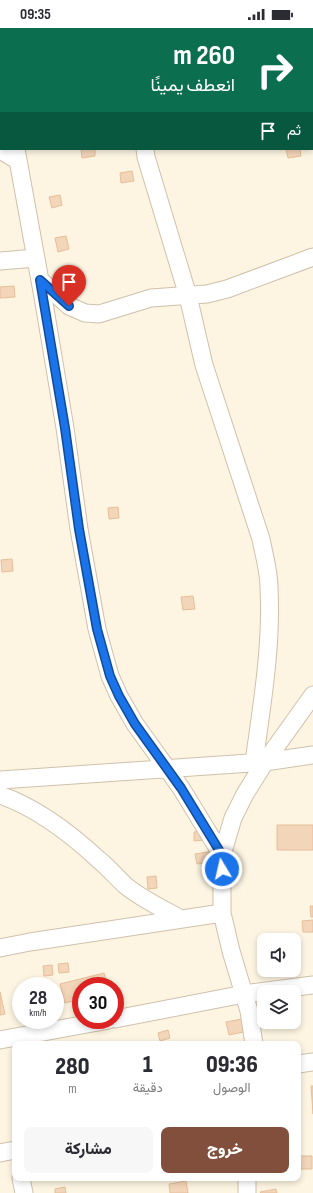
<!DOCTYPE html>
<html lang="ar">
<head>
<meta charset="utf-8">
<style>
  body { margin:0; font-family:"Sofia Sans Condensed",Vazirmatn,sans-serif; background:#f7f7f7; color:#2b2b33; direction:rtl; height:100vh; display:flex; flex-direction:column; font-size:15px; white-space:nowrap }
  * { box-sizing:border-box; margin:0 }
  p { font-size:13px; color:#7c7c81 }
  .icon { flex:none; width:22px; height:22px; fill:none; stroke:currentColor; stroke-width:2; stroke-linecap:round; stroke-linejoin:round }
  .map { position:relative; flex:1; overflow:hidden; direction:ltr }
  .sheet { position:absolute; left:12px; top:1013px; width:289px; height:140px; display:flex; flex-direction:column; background:#fff; border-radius:8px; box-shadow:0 2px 6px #0003; direction:rtl }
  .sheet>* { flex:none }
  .hud { position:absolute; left:0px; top:0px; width:313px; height:122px; box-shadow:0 2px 6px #0003; direction:rtl; background:#0b6e4f; color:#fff; overflow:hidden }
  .fabs { position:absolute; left:257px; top:905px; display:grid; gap:8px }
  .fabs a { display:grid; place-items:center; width:44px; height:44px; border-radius:8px; background:#fff; box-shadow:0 2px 6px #0003; font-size:20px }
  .speed { position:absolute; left:12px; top:949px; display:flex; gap:8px; font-size:20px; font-weight:700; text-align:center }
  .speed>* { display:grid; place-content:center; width:52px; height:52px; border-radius:50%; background:#fff; box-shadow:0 2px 6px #0003; line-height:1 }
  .speed small { font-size:10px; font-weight:400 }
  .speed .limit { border:6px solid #d22; background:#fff; color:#111 }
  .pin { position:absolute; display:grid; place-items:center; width:34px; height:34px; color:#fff; margin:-41px -17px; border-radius:50% 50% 50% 0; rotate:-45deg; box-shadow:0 0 4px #0007 }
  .pin .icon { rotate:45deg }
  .me { position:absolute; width:44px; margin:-22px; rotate:351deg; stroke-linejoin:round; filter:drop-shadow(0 0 3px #0008) }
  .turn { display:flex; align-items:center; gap:14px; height:84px; padding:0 12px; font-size:18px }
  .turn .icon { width:52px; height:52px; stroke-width:2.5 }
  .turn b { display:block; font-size:28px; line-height:34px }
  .then { display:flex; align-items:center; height:38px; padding:0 12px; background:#0003; gap:8px; font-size:15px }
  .eta { display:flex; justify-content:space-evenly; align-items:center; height:68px; text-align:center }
  .eta b { font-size:24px; font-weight:800; line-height:28px }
  .primary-button { display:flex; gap:8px; margin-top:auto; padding:8px 12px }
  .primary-button a { flex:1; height:46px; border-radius:8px; background:#814f3b; color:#fff; font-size:16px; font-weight:800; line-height:46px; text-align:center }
  .primary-button a+a { background:#f7f7f7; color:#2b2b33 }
  .status { display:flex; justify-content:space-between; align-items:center; height:28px; padding:0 20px; background:#fff; direction:ltr }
  .status svg { height:11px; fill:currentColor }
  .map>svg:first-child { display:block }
  .building { fill:#f3d6b9; stroke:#e6be99 }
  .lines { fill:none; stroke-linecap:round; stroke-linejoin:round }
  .minor-casing { stroke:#d0c0ab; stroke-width:19 }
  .minor { stroke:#fff; stroke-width:17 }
  .route-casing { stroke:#114b97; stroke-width:10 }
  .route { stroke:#1a73e8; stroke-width:7 }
</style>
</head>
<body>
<div class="status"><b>09:35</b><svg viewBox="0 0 49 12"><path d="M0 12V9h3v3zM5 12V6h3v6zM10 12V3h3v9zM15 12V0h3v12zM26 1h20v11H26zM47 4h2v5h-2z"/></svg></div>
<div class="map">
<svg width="313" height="1165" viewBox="0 0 313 1165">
  <rect width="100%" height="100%" fill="#fdf5e2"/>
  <path class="building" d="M251,0h28v1h-28z
    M81,121h14v7l-13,2z
    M286,121h14l1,7 -13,2z
    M132,143l2,10 -13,2 -1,-10z
    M60,167l2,10 -10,3 -3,-11z
    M66,208l3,13 -11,3 -3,-14z
    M14,258l1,11 -15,1v-11z
    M118,479l1,11 -10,1 -1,-11z
    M12,531l1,12 -11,1 -1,-12z
    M193,568l2,13 -12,1 -2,-13z
    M277,797h36v25h-36z
    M215,801l1,10 -22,2v-9z
    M220,822l1,11 -24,3 -2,-10z
    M156,848l1,12 -9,1 -1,-12z
    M310,878h3v11h-2z
    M313,892v12h-10l-1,-11z
    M68,935l1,9 -10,1 -1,-9z
    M52,937l1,10 -9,1 -1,-10z
    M104,945l4,13h-27v13l-16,4 -5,-19z
    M0,964l5,22 -5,1z
    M264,987v7h2l1,5 -38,8 -3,-13z
    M168,1002l2,8 -10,3 -2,-8z
    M311,1058h2v28z
    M300,1128h12v13h-11z
    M186,1153l2,12h-18l-1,-9z
    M65,1159l1,6h-11v-4z
    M276,1161l1,4h-16l-1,-1z"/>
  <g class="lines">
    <defs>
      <path id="minor" d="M21,1l3,-1
        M1,7v7
        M312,68h1
        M16,121l27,148 22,131 14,101 18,100 13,47 9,20 16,28 46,64 41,67
        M145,121l1,8 42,139 16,69 57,174c3,16 8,32 8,49 3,58 -7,116 -15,174
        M0,122l17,10
        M0,233l36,-3
        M40,252l29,26 16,7 14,1 52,-16 56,-4 20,-5 86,-32
        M0,752l265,-18 48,-7
        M0,767c38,13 71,39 99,65 10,8 18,18 27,26 16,13 37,23 55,33
        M0,920l30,-6 192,-29
        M115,991l129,-25 69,-9
        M0,1012l109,-20
        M254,1016l-5,-33 -18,-60 -9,-38v-58l11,-37 12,-24 20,-32 48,-67
        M298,1036l15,-2
        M0,1125l15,-3
        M21,1150l3,15
        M247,1150v15"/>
    </defs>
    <use href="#minor" class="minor-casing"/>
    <use href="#minor" class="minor"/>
  </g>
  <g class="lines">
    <defs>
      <path id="route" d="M69,278l-29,-26 25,148 14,101 18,100 13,47 9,20 16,28 46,64 41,67v14"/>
    </defs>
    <use href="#route" class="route-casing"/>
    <use href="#route" class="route"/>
  </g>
</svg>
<div class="fabs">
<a><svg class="icon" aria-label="sound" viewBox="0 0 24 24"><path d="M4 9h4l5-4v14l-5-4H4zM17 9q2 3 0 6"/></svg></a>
<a><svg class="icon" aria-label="layers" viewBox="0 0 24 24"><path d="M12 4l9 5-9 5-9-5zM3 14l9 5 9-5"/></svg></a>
</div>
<div class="speed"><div>28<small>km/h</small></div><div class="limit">30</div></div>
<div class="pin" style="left:69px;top:278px;background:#d93025"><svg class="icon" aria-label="arrive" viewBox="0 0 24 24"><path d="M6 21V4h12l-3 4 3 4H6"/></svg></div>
<svg class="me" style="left:222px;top:841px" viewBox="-20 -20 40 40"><circle r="17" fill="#1a73e8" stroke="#fff" stroke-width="3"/><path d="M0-11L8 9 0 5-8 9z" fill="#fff"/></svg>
<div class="hud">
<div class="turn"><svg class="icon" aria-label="right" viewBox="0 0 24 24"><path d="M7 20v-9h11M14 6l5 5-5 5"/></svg><div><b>260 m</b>انعطف يمينًا</div></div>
<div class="then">ثم<svg class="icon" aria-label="arrive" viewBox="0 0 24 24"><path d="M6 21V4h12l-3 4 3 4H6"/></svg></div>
</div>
<section class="sheet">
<div class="eta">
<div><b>09:36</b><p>الوصول</p></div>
<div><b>1</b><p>دقيقة</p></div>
<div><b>280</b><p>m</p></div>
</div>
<div class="primary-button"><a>خروج</a><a>مشاركة</a></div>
</section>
</div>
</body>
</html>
